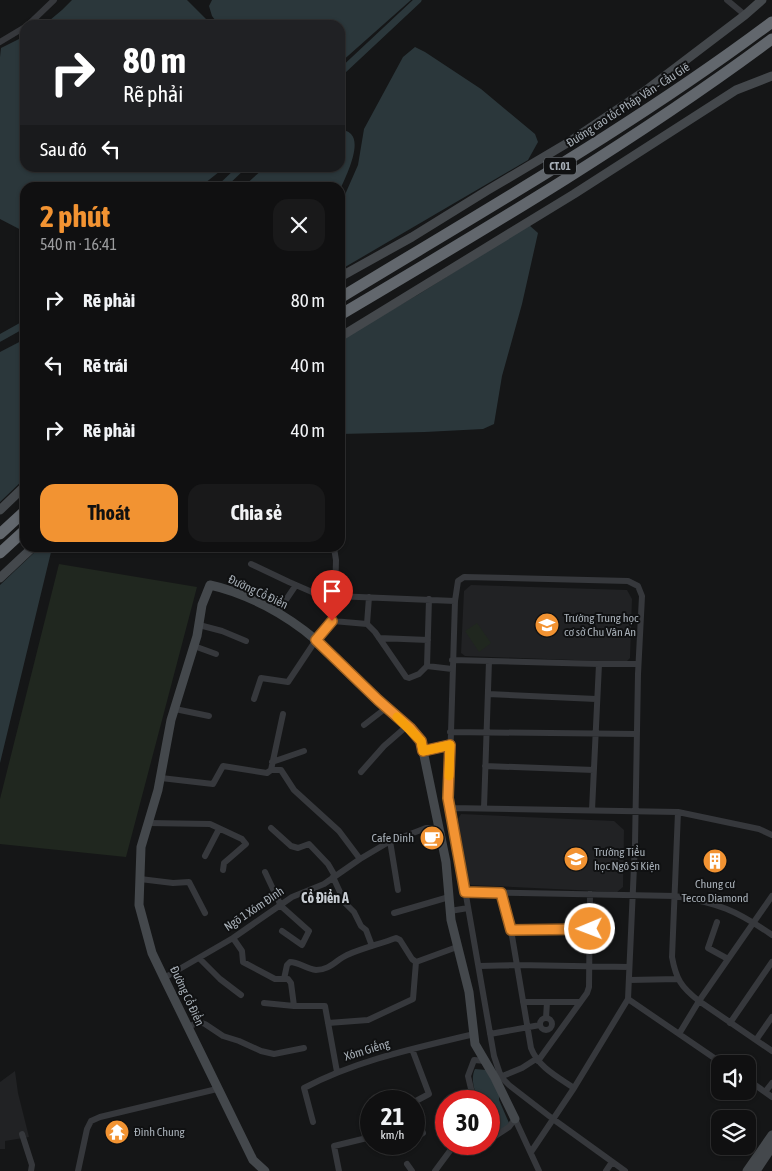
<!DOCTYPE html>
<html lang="vi">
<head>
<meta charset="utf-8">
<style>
  body { margin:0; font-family:"Asap Condensed",sans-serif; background:#19191a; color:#f1f3f6; height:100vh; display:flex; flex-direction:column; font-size:19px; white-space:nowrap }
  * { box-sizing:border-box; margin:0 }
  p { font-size:16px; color:#9c9d9f }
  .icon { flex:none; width:28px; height:28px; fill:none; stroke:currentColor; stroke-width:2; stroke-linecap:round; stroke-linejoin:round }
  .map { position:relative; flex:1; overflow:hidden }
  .sheet { position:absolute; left:20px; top:182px; width:325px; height:370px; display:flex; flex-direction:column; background:#101011; border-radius:15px; box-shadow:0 1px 4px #0004,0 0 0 1px #303031 }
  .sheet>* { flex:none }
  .guide { position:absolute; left:20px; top:20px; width:325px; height:152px; border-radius:15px; box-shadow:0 1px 4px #0004,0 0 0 1px #303031; background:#202124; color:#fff; overflow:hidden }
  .buttons { position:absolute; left:711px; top:1055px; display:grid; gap:10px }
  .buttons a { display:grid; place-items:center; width:45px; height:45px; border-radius:10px; background:#101011; box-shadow:0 1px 4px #0004,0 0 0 1px #303031; font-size:25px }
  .speed { position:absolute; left:360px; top:1090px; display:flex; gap:10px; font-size:25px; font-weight:700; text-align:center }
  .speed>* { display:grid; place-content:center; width:65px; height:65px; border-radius:50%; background:#101011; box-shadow:0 1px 4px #0004,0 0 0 1px #303031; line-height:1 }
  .speed small { font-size:12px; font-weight:400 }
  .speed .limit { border:8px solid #d22; background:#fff; color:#111 }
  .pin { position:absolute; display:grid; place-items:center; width:42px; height:42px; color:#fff; margin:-51px -21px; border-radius:50% 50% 50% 0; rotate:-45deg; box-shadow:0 0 5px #0007 }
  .pin .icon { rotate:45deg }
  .me { position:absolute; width:55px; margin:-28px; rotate:269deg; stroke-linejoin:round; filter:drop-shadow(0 0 4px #0008) }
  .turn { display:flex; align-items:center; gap:18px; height:105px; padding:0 20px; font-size:22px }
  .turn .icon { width:65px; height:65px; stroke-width:2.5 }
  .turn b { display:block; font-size:35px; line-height:42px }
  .then { display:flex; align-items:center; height:48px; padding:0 20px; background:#0003; gap:10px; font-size:19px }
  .round { display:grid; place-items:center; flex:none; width:52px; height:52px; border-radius:15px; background:#19191a }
  .headline { display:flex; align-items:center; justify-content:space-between; height:85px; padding:0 20px }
  h1 { font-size:30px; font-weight:700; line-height:38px; color:#f29332 }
  .cta { display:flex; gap:10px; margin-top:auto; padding:10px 20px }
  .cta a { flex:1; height:58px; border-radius:15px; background:#f29332; color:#111; font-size:20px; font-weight:700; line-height:58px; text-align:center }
  .cta a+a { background:#19191a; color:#f1f3f6 }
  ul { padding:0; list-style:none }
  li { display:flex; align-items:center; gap:15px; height:65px; padding:0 20px }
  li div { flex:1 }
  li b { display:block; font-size:19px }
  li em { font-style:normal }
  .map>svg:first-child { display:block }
  .built { fill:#212224 }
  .green { fill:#20271f }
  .water { fill:#2b373b }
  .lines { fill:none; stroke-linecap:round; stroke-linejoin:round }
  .canal { stroke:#2b373b; stroke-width:7 }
  .street { stroke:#36383c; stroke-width:6 }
  .secondary { stroke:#44484c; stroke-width:9 }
  .highway { stroke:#62676d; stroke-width:11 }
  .route-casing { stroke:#9d6020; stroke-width:12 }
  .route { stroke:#f29332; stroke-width:9 }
  .slow { stroke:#f59e0b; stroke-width:9 }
  .labels { text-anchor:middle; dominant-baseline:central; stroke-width:4; stroke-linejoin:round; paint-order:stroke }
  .shield { fill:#101112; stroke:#7a8086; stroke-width:1 }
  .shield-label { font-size:11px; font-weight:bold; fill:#a7afb7 }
  .street-label { font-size:12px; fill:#a7afb7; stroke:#101112 }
  .poi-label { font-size:12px; fill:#a7afb7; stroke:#101112; text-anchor:start }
  .neighbourhood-label { font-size:14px; font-weight:bold; fill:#c8cdd3; stroke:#101112 }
</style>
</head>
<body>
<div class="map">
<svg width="772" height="1171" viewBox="0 0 772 1171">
  <rect width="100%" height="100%" fill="#151617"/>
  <path class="built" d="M471,585l156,5 5,9 -2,59 -4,4 -161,-6 -4,-3 3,-62z
    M461,814l153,7 10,9 -1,57 -6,5 -146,-7 -3,-3 -10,-63z
    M15,1071l3,22 11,44 -24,4v8h-5v-67z"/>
  <path class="green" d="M59,564l138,23 -71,270 -126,-13v-45z
    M477,623l14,20 -12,9 -14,-21z"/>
  <path class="water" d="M72,0h115l25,25h-168l18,-15z
    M212,0h199l-71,63v-38h-121l-7,-9 -3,-10z
    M25,36v132h199l-24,19 -175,1v44l-25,-13v-162l1,-9z
    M415,47l10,5 56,37 54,45 3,8 -10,18 -188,110v-64l18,-41 6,-36 39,-72z
    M340,129c4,1 8,2 11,5 11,11 -6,44 -11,56v-2l-97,-1 21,-19h76z
    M529,225l9,8 -16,71 -20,72 -8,48 -11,5 -58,3 -85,2v-94l79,-46z
    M25,339v139l-25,24v-150z
    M39,548h13l-52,215v-178z
    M475,1069l11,1 13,24v6l10,23 -1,3 -15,9 -4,-10v-24h-11c-3,-10 -8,-22 -3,-32z"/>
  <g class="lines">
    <path class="canal" d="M340,73l78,-73
      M220,188l21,-20
      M0,338l25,-14"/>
    <path class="street" d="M727,0l18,15
      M28,25l26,-25
      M0,42l25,-15
      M251,564l38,18 46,20
      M335,596l120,5
      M277,613l19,-28
      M333,621l34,3 8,8 31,45 3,1 10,-4 8,-8 2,-67
      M367,624l2,-27
      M199,625l23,6 24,10
      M379,638l49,2
      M194,646l22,8
      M452,660l147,4h39
      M427,666l25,3
      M488,694l108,5
      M254,699l7,-21 27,4 28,-42 17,-19 2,-25 1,-36 -2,-12
      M175,709l34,7
      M364,725l22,-17
      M450,732l187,2
      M423,751l27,-6
      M272,762l32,-11
      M485,766l109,4
      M271,770l12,-56
      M361,772l23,-26 23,-20
      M161,778l52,6 10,-18 44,7 4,-3h10l13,20 45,41 21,28
      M450,808l228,4 81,17 13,6
      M484,808l5,-147
      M592,810l7,-146
      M678,812l-6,145c4,22 9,30 27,44l73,50
      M148,823l62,1 32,15 4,5 -22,19 -1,7
      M271,828l20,18 7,2 11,-4 19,20 7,12
      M390,841l8,49
      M205,856l14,-27
      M265,872l16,34 28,25 -7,14 -20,-14
      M333,877l12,26 9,9 7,14 5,4 6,16
      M140,879l33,4 16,-1 16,31
      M465,892l210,4c43,7 61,14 97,39
      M501,893l10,37 20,118c7,19 27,29 43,40
      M450,911l18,-3
      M394,913l55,-16
      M717,922l-9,26 20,11
      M511,930l79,-1
      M233,938l9,13 1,11 32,17h13l3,4 3,23 -30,-3
      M199,958l21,21 21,16
      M479,966l37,-1 113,2
      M164,978l69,-40 59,-41 32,-13 36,-25 27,-16 39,-15h13
      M284,979l3,-14 3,-3c9,0 16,7 26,8 14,0 20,-10 31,-15 16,-7 33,-11 49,-17l4,2 12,19 4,3 41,-15
      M629,980l49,-1
      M628,999l95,65
      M523,1002h57
      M294,1006h31l12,66
      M540 1024a6 6 0 1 1 12 0a6 6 0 1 1-12 0Z
      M546,1018l1,-16
      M328,1023l40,-3 45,-21 3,-37
      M730,1023l42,-61
      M188,1027l11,-5 6,2 18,12 16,5 22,10 13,3 30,-6
      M490,1034l50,-9
      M679,1034l20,-33 73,-105
      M756,1040l16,-23
      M412,1049l17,45 -15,8
      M538,1061l49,-68 2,-6 1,-93
      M500,1077l22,-9 14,-9
      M748,1080l17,12 7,-9
      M765,1092l7,5
      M472,1093l-4,-17 6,-16 12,1
      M414,1109l9,24 -9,6
      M313,1122l-9,-34c53,-28 112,-40 170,-54
      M22,1134l10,31 -1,6
      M489,1140l20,-13 6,-8 24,52
      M379,1144l2,6h6l16,-6
      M466,1144l10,4 6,-4
      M531,1152l43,-64 54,-89 7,-155 3,-170 4,-78 -4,-10 -10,-5 -164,-4 -6,4 -3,20 -6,197 45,258 7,21 8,8 44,34 72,52
      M407,1164l5,7
      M78,1171l9,-42 4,-8 9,-4 117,-28
      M339,1171l-5,-25 37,-9
      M435,1171l20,-27
      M606,1171l6,-9"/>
    <path class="secondary" d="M340,277l72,-40 76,-47 81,-48 76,-51 100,-76 17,-15
      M340,337l234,-143 162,-104 36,-14
      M0,510l25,-24
      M0,578l32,-30
      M265,1171l-12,-11 -89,-182 -12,-25 -13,-48 2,-58 17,-57 13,-70 26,-84 5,-31 8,-20c37,8 77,30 106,55 20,17 38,38 58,56 15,16 32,29 47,45l25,121 5,58 18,72 6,52 20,34 20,41
      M747,1171l25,-36
      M756,1171l16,-24"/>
    <path class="highway" d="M340,298c146,-89 295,-173 432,-276
      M340,315c147,-87 295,-174 432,-276
      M0,534l25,-23
      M0,553l25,-23"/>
  </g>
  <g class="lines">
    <defs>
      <path id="route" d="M332,621l-16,19 62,60 32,28 11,13 2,10 27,-6 -2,53 17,94 36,1 10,37 79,-1"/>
    </defs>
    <use href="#route" class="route-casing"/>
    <use href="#route" class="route"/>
    <path class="slow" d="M397,717l24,24 2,10 27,-6 -1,31"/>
  </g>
  <defs>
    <symbol id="school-disc" viewBox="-11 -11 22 22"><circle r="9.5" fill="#f29332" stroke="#101112"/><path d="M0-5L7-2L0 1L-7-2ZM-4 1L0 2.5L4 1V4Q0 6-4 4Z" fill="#fff"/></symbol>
    <symbol id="cafe-disc" viewBox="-11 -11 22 22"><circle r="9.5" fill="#f29332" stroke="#101112"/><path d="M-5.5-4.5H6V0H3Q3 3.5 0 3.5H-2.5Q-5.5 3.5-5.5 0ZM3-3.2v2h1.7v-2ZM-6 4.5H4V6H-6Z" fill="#fff"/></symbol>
    <symbol id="building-disc" viewBox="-11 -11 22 22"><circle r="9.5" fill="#f29332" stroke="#101112"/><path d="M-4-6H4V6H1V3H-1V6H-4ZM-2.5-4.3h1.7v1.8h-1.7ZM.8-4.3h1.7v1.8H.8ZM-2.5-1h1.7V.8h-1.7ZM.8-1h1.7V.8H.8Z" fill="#fff"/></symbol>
    <symbol id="temple-disc" viewBox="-11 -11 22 22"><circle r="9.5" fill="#f29332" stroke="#101112"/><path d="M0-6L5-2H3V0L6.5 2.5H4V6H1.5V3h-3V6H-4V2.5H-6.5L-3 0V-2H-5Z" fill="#fff"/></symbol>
  </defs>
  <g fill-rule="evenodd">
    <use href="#school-disc" x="533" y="611" width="28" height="28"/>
    <use href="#cafe-disc" x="418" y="824" width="28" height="28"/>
    <use href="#school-disc" x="562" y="845" width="28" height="28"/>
    <use href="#building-disc" x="701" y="847" width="28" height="28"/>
    <use href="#temple-disc" x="103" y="1118" width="28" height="28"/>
  </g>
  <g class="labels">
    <rect class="shield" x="544" y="157.5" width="32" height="17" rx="4"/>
    <g class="shield-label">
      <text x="560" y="166">CT.01</text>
    </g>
    <g class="street-label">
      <text transform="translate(628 105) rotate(-33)">Đường cao tốc Pháp Vân - Cầu Giẽ</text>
      <text transform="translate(258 592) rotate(25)">Đường Cổ Điển</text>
      <text transform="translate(254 909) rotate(-34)">Ngõ 1 Xóm Đình</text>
      <text transform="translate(187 996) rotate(65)">Đường Cổ Điển</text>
      <text transform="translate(367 1050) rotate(-17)">Xóm Giếng</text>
    </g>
    <g class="poi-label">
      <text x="564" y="618">Trường Trung học<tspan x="564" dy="14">cơ sở Chu Vân An</tspan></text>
      <text x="414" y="838" text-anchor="end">Cafe Dinh</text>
      <text x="594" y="852">Trường Tiểu<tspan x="594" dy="14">học Ngô Sĩ Kiện</tspan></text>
      <text x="715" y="884" text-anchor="middle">Chung cư<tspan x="715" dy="14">Tecco Diamond</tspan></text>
      <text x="134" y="1132">Đình Chung</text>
    </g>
    <g class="neighbourhood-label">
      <text x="325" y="898">Cổ Điển A</text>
    </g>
  </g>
</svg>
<div class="buttons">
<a><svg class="icon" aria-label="sound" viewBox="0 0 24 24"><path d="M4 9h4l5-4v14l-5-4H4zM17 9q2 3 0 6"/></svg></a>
<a><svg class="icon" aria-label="layers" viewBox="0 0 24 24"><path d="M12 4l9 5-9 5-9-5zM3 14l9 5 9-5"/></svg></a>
</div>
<div class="speed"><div>21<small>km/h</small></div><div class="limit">30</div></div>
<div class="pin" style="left:332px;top:621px;background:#d93025"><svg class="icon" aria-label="arrive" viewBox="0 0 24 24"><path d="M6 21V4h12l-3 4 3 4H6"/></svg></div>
<svg class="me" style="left:590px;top:929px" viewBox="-20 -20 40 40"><circle r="17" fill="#f29332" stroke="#fff" stroke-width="3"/><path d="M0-11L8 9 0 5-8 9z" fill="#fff"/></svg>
<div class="guide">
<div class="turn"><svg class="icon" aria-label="right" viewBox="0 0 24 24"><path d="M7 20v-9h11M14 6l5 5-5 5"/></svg><div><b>80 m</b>Rẽ phải</div></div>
<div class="then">Sau đó<svg class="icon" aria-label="left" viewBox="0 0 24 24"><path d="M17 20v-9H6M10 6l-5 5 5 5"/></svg></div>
</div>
<section class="sheet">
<div class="headline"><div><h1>2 phút</h1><p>540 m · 16:41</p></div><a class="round"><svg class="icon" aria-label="close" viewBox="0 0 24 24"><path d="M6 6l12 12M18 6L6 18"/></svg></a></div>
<ul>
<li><svg class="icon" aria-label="right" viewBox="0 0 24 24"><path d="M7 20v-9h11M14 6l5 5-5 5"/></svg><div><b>Rẽ phải</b></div><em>80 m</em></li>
<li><svg class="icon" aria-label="left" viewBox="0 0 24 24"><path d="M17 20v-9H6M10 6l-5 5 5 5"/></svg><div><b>Rẽ trái</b></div><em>40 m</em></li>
<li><svg class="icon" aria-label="right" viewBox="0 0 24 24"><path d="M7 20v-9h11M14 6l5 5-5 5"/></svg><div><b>Rẽ phải</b></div><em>40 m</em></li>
</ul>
<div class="cta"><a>Thoát</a><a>Chia sẻ</a></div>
</section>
</div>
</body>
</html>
